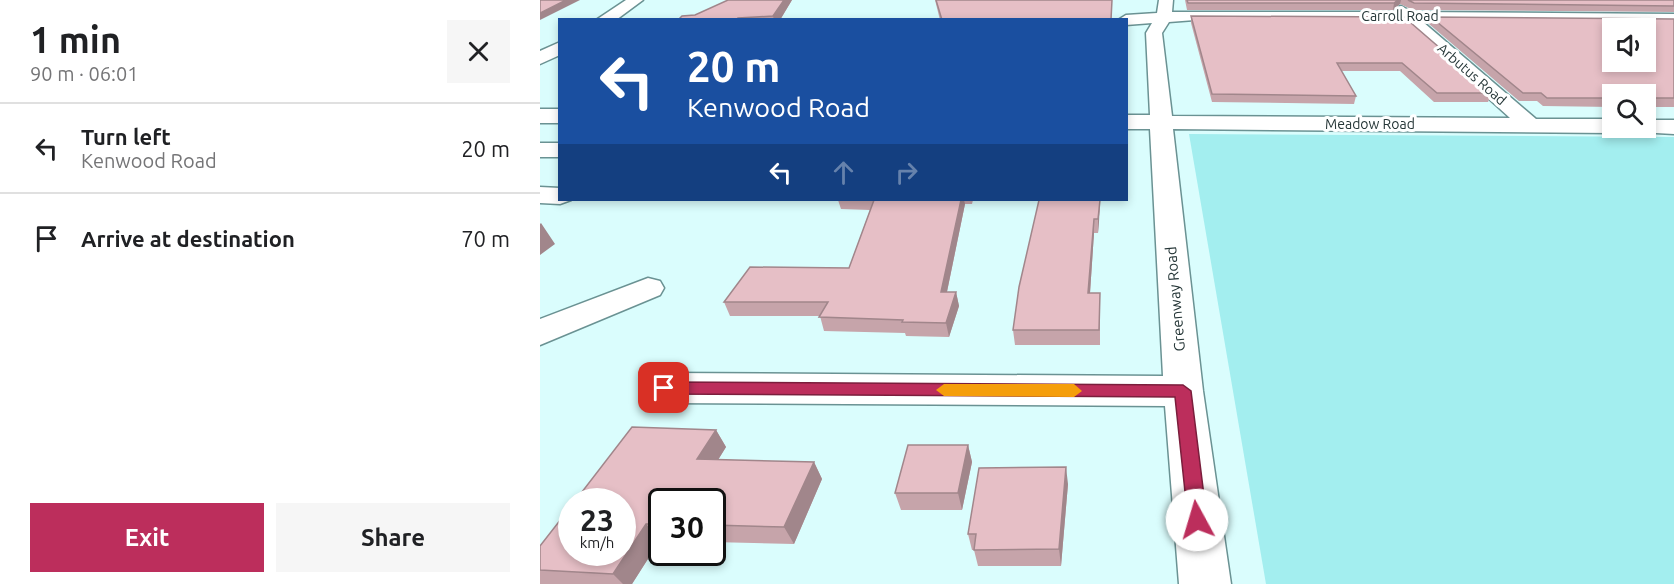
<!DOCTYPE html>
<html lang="en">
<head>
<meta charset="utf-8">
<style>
  body { margin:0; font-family:Ubuntu,sans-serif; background:#f6f6f6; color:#202124; height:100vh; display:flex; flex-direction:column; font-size:22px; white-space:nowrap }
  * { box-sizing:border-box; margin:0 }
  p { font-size:20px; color:#757577 }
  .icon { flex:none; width:33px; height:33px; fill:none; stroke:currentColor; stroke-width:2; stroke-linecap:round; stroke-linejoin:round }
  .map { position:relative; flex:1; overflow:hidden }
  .details { display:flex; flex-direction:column; background:#fff; width:540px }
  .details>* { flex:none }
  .guide { position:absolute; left:18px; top:18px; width:570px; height:183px; border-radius:0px; box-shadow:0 3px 9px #0003; background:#1a4fa0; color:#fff; overflow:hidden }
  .fabs { position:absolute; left:1062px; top:18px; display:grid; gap:12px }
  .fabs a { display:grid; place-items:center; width:54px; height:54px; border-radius:0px; background:#fff; box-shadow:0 3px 9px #0003; font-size:30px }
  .speed { position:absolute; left:18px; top:488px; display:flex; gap:12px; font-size:30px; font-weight:700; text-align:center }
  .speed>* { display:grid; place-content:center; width:78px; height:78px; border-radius:50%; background:#fff; box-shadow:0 3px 9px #0003; line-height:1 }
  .speed small { font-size:15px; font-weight:400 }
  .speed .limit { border:3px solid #111; border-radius:9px; background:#fff; color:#111 }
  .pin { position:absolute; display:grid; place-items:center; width:51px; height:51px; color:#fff; margin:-26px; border-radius:12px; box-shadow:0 3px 9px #0006 }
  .me { position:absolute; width:66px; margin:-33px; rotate:354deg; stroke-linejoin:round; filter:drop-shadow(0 0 4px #0008) }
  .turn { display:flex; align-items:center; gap:21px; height:126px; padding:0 30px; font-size:27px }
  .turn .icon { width:78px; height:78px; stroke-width:2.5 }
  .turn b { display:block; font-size:42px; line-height:51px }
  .lanes { display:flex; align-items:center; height:57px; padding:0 30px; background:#0003; justify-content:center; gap:30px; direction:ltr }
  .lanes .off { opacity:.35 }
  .round { display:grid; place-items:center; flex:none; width:63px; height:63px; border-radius:0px; background:#f6f6f6 }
  .headline { display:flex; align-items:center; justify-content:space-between; height:102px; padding:0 30px }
  h1 { font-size:36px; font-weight:600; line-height:45px }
  .primary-button { display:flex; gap:12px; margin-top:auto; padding:12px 30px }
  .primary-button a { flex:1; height:69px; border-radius:0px; background:#bc2e5c; color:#fff; font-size:24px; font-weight:600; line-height:69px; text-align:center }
  .primary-button a+a { background:#f6f6f6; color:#202124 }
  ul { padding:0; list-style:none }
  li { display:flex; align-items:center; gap:18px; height:90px; padding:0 30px; border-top:2px solid #e0e0e0 }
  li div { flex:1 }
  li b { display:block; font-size:22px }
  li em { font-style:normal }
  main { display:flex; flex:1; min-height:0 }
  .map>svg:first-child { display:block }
  .green { fill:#a3eeef }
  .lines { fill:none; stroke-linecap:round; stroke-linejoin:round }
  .minor-casing { stroke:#6a9293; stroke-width:3 }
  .major-casing { stroke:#6a9293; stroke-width:3 }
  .minor { fill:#fff; fill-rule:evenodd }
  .major { fill:#fff; fill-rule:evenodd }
  .wall { fill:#c6a4aa }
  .shaded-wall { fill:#a1868b }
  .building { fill:#e6bfc6; stroke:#a1868b; stroke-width:1.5; fill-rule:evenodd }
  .route { fill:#bc2e5c; stroke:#7a1e3c; stroke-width:1.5 }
  .slow { fill:#f59e0b }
  .labels { text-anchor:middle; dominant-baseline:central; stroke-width:6; stroke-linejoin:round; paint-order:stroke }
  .far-street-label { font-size:14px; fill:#253637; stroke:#fff }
  .street-label { font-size:15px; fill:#253637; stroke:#fff }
</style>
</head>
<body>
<main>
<section class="details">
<div class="headline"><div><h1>1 min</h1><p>90 m · 06:01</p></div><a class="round"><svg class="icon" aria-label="close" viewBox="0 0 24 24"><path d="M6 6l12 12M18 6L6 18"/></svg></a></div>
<ul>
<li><svg class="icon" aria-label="left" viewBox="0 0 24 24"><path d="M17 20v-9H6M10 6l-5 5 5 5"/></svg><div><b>Turn left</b><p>Kenwood Road</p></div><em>20 m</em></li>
<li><svg class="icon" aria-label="arrive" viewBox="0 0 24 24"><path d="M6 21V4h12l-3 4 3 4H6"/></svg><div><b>Arrive at destination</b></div><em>70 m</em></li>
</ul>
<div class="primary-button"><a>Exit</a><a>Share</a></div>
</section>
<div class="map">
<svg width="1134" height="584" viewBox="0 0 1134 584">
  <rect width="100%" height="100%" fill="#dafdfd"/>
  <path class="green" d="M649,134l485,3v447h-408z"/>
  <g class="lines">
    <defs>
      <path id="minor" d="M619,0h14l-1,12h222l2,-4 5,-2 11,6 262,2v10l-251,-2 113,97h76v9h10l-10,5 -439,-4 30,262 28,193h-52l-14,-178 -501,-3 -14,-5 -6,-10 6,-10 14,-5 499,3 -13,-247h-24v-14h24l-4,-82 6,-10 -26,2v-5h-8l8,-5 31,-2zM655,20l208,1 107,97 -338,-2 -10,-83 7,-11z
        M0,109h20v14h-20z
        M1106,120h28v14l-36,-2 -3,-4h11z
        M0,143h20v14h-20z
        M0,187l20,1v12h11l-11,4 -20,-1z
        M108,278l12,3 4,7 -4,7 -120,50v-26z"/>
      <path id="major" d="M86,0h17l-27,20h-20z
        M20,42v13l-20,9v-13z"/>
    </defs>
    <use href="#minor" class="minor-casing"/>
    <use href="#major" class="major-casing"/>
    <use href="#minor" class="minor"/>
    <use href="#major" class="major"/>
  </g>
  <path class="wall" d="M252,0l-12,20h-102z
    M395,0l177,20h-172z
    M645,0h489v12l-261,-2 -13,-6 -7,6h-206z
    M651,16l213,1 88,76 -4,9h-54l-34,-31h-59l15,25 -2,8 -142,-2 -21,-79z
    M891,17l243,2v88h-28v-13h-34v13l-69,-1 -6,-5h-18l-90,-77z
    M298,200h135l-1,4h-7l-18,88h9l3,14 -10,31 -43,-1 -1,-3 -81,-2 -4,-15h-90l-6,-14 125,-34 21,-58 -29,-1z
    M560,200l-2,33h-4l-4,60h10v52h-85l-2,-15z
    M176,430l10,17 -8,13 96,2 8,17 -28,65 -82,-2v-41h-50v39h-2l-28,44h-92v-38z
    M428,445l4,17 -10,48h-61l-6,-17z
    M528,484l-7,82h-83l-4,-16h-2l-4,-16z"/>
  <path class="shaded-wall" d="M26,0h14l-40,20v-7z
    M244,0h8l-12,20h-6l-1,-4z
    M858,0h3l-1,4 -7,6 1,-7z
    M421,200h3l1,4 -21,102 -3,-14z
    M560,200l-1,22 -1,11v-14z
    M554,219v14l-5,75 -1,-15z
    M1,223l14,21 -15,11v-31z
    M416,292l3,14 -10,31 -3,-14z
    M176,430l10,17 -18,29 -11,-17z
    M428,445l4,17 -10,48 -4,-17z
    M274,462l8,17 -28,65 -10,-17z
    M526,467l2,17 -7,82 -2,-17z
    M106,524l14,16 -28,44h-9l-10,-10z"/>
  <path class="building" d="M0,0h26l-26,13z
    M188,0h56l-11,16 -35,2 -3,2h-57l4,-4 13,-1z
    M396,0h176l-1,20h-169z
    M647,0h211l-4,3h-206z
    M868,0h266v6l-260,-3z
    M651,16l213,1 88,76h-55l-35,-30h-65l19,33 -144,-2z
    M891,17l243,2v79h-28v-4h-34v4h-65l-6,-5h-18zM1072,28h34v34h-34z
    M334,200h87l-20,92h15l-10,31 -44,-1 1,-2 -84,-3 9,-15h-104l26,-35 99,1z
    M499,200h61l-2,19h-4l-6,74h12l-1,37h-86l6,-43z
    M92,427l84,3 -19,29 117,3 -30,65 -72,-2v-24h-50v23h-16l-33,50 -73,-4v-24l32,-41v47h50v-51h-47z
    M368,445h60l-10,48h-63z
    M526,467l-7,82 -85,1 2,-16h-8l11,-66z"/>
  <path class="route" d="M124,382l519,3 8,6 16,129 -3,6 -7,3 -7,-3 -2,-6 -13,-123 -511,-3 -8,-6z"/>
  <path class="slow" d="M404,384h130l8,7 -8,6 -130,-1 -8,-6z"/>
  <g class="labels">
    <g class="far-street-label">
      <text x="860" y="16">Carroll Road</text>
      <text transform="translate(932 74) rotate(41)">Arbutus Road</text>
      <text x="830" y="124">Meadow Road</text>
    </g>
    <g class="street-label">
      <text transform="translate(635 299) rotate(-95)">Greenway Road</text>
    </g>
  </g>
</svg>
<div class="fabs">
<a><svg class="icon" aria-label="sound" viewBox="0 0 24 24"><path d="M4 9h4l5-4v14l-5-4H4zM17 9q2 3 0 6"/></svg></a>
<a><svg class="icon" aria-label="search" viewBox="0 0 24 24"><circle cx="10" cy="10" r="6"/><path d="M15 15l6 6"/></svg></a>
</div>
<div class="speed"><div>23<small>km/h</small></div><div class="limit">30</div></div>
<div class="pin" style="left:124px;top:388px;background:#d93025"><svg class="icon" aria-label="arrive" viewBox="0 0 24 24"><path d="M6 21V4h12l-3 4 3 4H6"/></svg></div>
<svg class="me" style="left:657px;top:520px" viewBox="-20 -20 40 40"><circle r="19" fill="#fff"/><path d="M0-13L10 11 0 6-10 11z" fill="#bc2e5c"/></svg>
<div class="guide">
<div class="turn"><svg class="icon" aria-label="left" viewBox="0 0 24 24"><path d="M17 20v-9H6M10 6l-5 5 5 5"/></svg><div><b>20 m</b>Kenwood Road</div></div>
<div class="lanes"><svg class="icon" aria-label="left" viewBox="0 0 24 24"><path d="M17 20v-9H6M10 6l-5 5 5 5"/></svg><svg class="icon off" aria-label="ahead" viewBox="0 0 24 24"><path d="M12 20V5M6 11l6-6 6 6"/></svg><svg class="icon off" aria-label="right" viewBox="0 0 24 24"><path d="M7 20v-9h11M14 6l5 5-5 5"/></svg></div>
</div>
</div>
</main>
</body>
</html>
